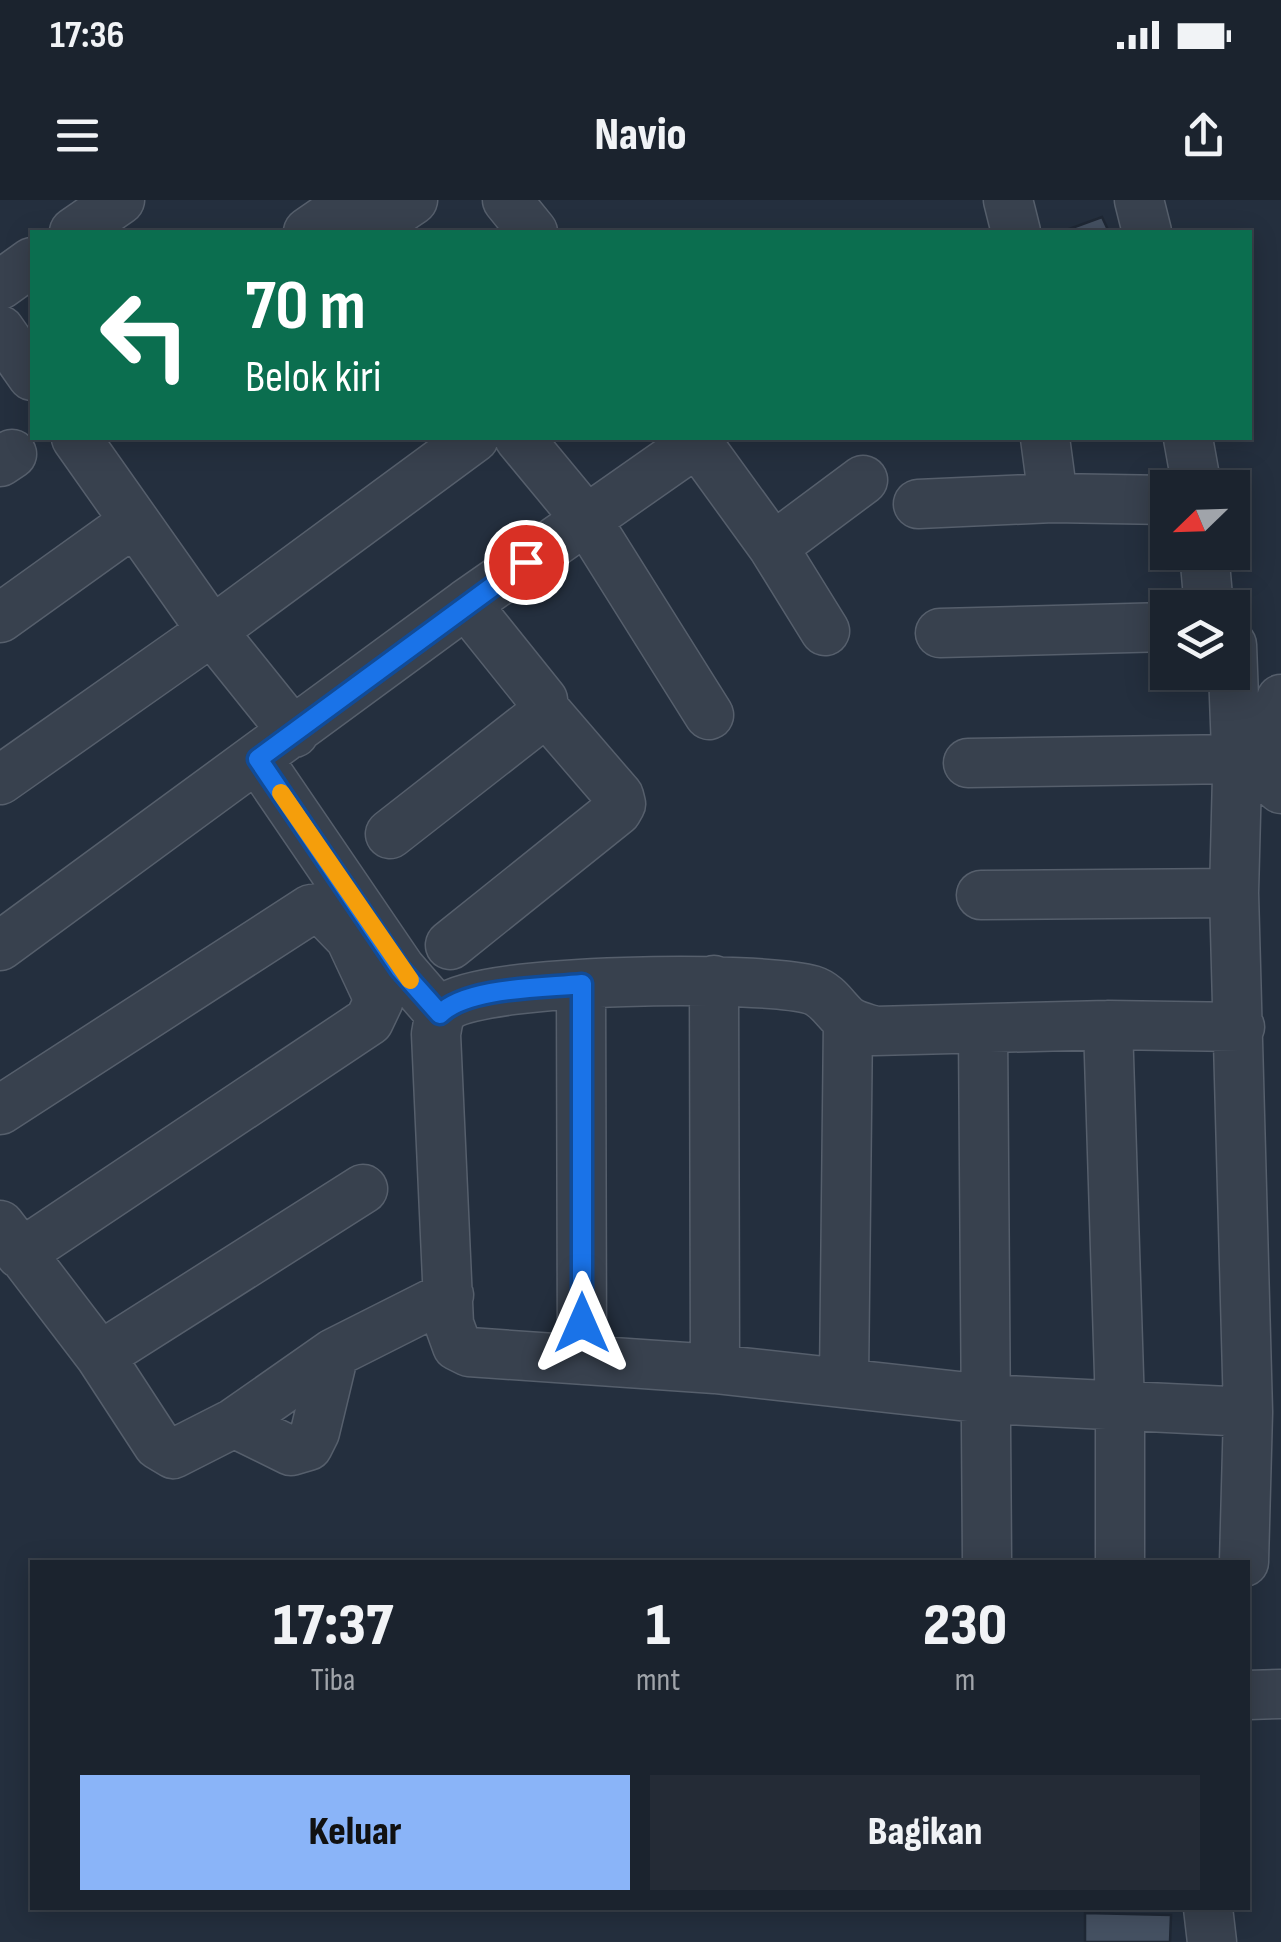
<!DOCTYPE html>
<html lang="id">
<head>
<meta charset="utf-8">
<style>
  body { margin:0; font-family:"Sofia Sans Condensed",sans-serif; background:#242b36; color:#f1f3f6; height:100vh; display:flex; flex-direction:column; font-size:38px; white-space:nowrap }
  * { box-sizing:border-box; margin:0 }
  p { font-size:32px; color:#a0a4aa }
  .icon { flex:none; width:55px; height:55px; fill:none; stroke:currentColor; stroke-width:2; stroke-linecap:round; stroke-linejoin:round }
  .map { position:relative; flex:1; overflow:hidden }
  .sheet { position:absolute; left:30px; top:1360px; width:1220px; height:350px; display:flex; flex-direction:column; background:#1b232e; border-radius:0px; box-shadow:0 5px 25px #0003,0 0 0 2px #39404a }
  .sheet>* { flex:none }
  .guide { position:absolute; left:30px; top:30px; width:1222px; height:210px; border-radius:0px; box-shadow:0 5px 25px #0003,0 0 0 2px #39404a; background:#0b6e4f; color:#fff; overflow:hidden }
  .needle { width:65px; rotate:247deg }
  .controls { position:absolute; left:1150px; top:270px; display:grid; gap:20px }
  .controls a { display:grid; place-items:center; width:100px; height:100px; border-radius:0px; background:#1b232e; box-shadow:0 5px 25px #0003,0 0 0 2px #39404a; font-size:50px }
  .pin { position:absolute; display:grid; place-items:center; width:85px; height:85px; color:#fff; margin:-42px; border:5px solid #fff; border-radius:50%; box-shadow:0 2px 10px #0007 }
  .me { position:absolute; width:110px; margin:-55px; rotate:0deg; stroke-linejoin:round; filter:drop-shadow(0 0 8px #0008) }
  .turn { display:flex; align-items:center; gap:35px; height:210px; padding:0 50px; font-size:45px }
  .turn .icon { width:130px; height:130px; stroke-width:2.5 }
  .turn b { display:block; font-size:70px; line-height:85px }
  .eta { display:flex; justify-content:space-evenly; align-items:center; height:170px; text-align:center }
  .eta b { font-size:60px; font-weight:800; line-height:70px }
  .button { display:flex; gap:20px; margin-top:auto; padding:20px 50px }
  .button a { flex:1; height:115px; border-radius:0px; background:#8ab4f8; color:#111; font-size:40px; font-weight:800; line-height:115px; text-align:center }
  .button a+a { background:#242b36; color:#f1f3f6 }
  .status { display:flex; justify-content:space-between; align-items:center; height:70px; padding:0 50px; background:#1b232e; direction:ltr }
  .status svg { height:28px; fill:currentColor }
  header { display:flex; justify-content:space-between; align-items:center; height:130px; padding:0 50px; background:#1b232e; font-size:45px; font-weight:800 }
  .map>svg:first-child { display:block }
  .building { fill:#455162; stroke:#1f2835; stroke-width:2.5 }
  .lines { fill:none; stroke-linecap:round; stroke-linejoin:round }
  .minor-casing { stroke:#565f6c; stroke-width:51 }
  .minor { stroke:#38414e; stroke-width:48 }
  .route-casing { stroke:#114b97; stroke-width:25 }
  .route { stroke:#1a73e8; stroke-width:18 }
  .slow { stroke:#f59e0b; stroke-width:18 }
</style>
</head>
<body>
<div class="status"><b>17:36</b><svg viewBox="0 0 49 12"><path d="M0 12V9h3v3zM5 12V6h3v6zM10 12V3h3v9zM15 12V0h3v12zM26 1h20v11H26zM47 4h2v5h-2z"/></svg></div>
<header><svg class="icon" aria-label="menu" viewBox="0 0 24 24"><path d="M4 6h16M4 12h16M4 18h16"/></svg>Navio<svg class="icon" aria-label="share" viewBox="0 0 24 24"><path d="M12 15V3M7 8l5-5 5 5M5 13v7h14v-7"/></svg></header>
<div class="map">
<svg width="1281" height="1742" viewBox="0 0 1281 1742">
  <rect width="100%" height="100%" fill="#242f3e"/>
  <path class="building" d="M1102,17l7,15h-48z
    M1085,1713l86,2 -1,27h-85z"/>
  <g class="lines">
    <defs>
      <path id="minor" d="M507,0l26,32
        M1008,0l8,32
        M1139,0l8,32
        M373,27l40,-27
        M74,32l46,-32
        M308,32l46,-32
        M0,85l32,-23
        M0,130l32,46
        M76,238l136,193 82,102
        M519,238l67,81 123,196
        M694,238l79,109 52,84
        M1045,238l8,60 115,2
        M1188,238l9,50
        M0,262l12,-8
        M918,304l135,-6
        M773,347l90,-67
        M1204,352l5,56
        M0,418l134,-96
        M940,433l228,-6
        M1232,445l5,131 -3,117 14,519 -4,150
        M1281,499l-6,85 6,5
        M258,559l143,210 39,45
        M968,563l268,-4
        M0,580l212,-149 262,-193
        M390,634l151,-118 3,-7 -1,-9 -77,-96
        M981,695l253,-2
        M450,745l167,-134 4,-7 -2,-8 -75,-87
        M0,746l466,-342 237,-166
        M714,780l1,389
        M581,784l1,376
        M1108,825l12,382v155
        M1240,827l-132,-2 -233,6c-9,-3 -20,-5 -28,-11 -12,-10 -19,-25 -35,-30 -50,-15 -327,-12 -365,17 -9,7 -9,17 -11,27l13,290 8,22 12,6 246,17 271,30 262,13
        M983,829l4,533
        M0,910l311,-201 10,-1 29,30 29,62 -10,21 -349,233
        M0,1025l100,131 58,89 15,9 61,-31 100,-70 115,-58
        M100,1156l263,-167
        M844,1182l4,-361
        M234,1223l57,28 17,-5 7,-14 19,-79
        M1248,1495l33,-1
        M1208,1708l4,34"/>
    </defs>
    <use href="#minor" class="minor-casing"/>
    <use href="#minor" class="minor"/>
  </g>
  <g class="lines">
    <defs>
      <path id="route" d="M526,362l-268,197 142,210 40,45c27,-27 103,-26 142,-30v339"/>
    </defs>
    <use href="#route" class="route-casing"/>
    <use href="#route" class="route"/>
    <path class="slow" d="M281,593l129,187"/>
  </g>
</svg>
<div class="controls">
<a><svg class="needle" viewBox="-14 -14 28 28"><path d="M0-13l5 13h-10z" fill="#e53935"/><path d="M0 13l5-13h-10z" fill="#a0a4aa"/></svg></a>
<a><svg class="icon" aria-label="layers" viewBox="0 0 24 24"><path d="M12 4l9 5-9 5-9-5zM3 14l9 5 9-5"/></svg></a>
</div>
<div class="pin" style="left:526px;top:362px;background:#d93025"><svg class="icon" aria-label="arrive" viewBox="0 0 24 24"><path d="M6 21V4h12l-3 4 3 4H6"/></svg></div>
<svg class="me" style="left:582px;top:1123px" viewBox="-20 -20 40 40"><path d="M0-17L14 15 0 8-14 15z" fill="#1a73e8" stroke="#fff" stroke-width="4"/></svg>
<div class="guide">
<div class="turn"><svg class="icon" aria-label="left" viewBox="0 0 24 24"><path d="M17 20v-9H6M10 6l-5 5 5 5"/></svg><div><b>70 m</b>Belok kiri</div></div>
</div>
<section class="sheet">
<div class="eta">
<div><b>17:37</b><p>Tiba</p></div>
<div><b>1</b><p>mnt</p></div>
<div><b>230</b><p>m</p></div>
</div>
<div class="button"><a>Keluar</a><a>Bagikan</a></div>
</section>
</div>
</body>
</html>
